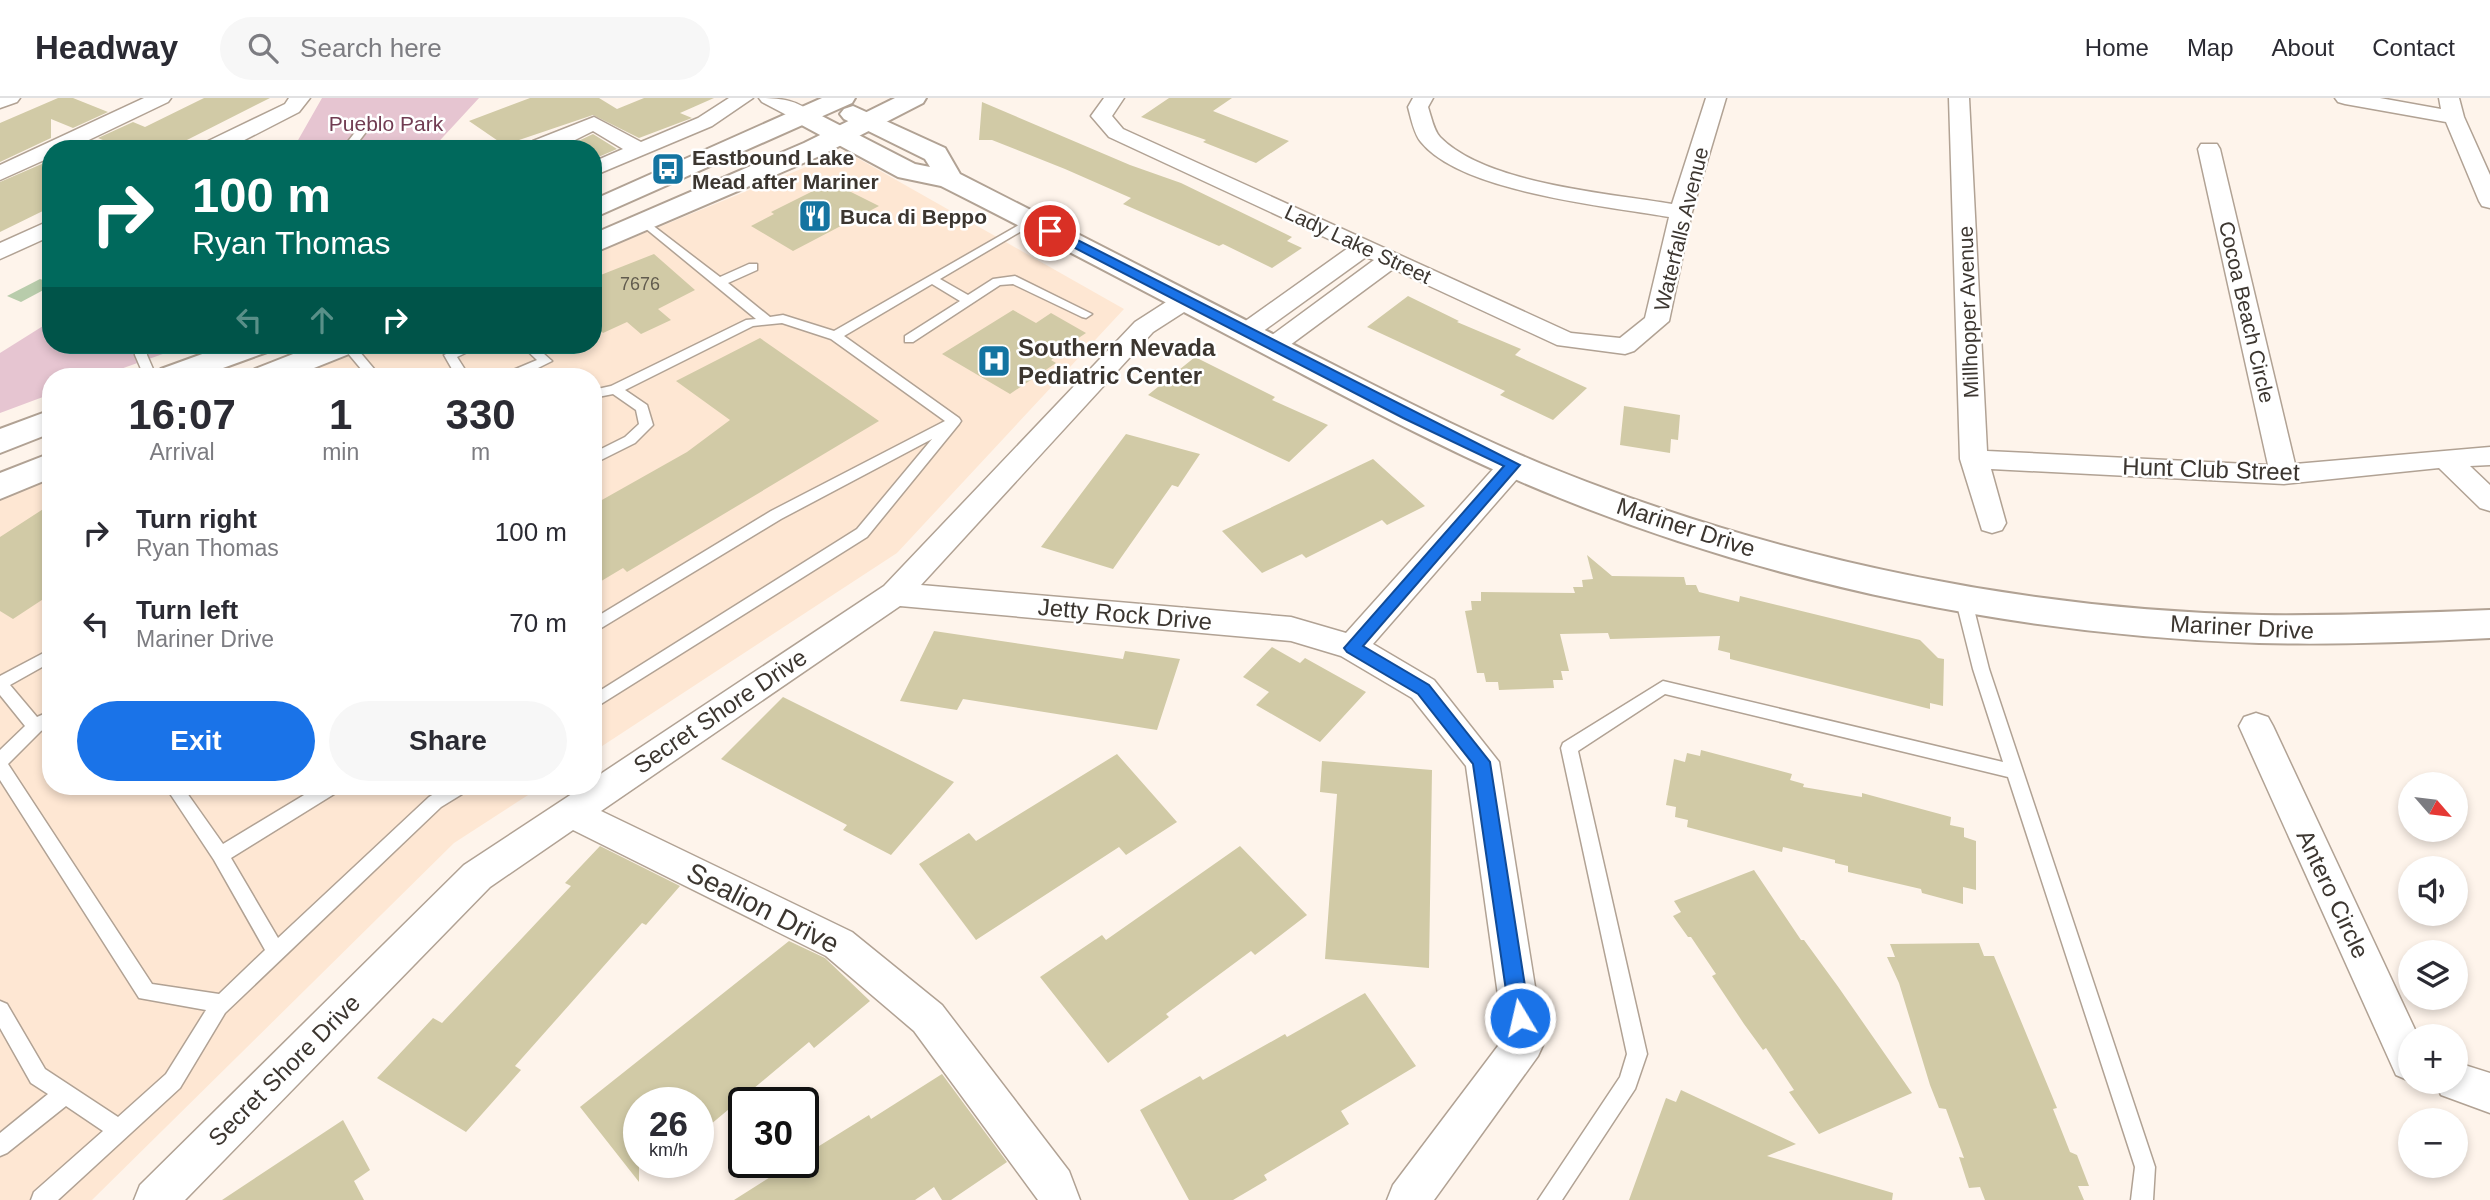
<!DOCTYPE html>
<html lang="en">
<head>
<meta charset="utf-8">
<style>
  body { margin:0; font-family:Helvetica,sans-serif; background:#f7f7f7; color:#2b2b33; height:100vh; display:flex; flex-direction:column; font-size:26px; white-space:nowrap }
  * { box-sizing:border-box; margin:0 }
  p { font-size:23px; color:#7c7c81 }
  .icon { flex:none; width:38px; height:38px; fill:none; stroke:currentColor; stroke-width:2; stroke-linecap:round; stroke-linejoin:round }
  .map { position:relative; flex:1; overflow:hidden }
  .drawer { position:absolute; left:42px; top:270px; width:560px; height:427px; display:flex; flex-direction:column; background:#fff; border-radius:28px; box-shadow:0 4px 10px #0003 }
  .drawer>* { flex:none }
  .hud { position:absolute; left:42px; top:42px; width:560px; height:214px; border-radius:28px; box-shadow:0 4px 10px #0003; background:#00695c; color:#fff; overflow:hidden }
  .needle { width:46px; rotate:118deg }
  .buttons { position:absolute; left:2398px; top:674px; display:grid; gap:14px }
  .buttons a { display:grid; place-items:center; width:70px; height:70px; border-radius:50%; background:#fff; box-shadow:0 4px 10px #0003; font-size:35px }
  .speed { position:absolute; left:623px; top:989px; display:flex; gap:14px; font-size:35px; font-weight:700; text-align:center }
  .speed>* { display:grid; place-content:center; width:91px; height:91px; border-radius:50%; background:#fff; box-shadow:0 4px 10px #0003; line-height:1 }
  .speed small { font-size:18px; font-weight:400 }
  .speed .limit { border:4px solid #111; border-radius:10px; background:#fff; color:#111 }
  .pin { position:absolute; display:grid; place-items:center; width:60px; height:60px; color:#fff; margin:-30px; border:4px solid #fff; border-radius:50%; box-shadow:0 2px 7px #0007 }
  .me { position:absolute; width:77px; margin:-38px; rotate:351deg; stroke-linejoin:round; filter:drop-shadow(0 0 5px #0008) }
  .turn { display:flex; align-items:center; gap:24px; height:147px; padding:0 35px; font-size:32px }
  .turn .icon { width:91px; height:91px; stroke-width:2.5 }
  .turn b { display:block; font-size:49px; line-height:60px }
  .lanes { display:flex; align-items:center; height:66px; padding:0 35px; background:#0003; justify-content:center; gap:35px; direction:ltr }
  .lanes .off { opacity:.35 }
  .eta { display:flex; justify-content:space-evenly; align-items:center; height:119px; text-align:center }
  .eta b { font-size:42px; font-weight:600; line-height:49px }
  .cta { display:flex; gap:14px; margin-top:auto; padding:14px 35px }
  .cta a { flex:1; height:80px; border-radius:42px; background:#1a73e8; color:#fff; font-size:28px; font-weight:600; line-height:80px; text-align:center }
  .cta a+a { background:#f7f7f7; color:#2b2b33 }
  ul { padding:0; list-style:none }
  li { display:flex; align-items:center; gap:21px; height:91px; padding:0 35px }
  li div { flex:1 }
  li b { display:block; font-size:26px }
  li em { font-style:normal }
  header { display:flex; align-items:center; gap:42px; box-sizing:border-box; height:98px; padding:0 35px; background:#fff; border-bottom:2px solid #e1e1e2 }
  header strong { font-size:33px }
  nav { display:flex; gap:38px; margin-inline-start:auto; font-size:24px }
  .search { width:490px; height:63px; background:#f7f7f7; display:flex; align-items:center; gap:18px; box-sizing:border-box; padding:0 24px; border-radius:38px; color:#7c7c81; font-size:26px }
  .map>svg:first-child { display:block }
  .built { fill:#fee7d3 }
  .green { fill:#e6c5d1 }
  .water { fill:#b8ccab }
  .building { fill:#d1caa6 }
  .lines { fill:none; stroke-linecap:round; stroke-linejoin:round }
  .service-casing { stroke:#b1a294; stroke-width:3 }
  .minor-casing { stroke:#b1a294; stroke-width:3 }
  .tertiary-casing { stroke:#b1a294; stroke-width:4 }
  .primary-casing { stroke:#b1a294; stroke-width:4 }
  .service { fill:#fff; fill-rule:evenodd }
  .minor { fill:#fff; fill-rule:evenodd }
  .tertiary { fill:#fff; fill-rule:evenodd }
  .primary { fill:#fff; fill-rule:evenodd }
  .route { fill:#1a73e8; stroke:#114b97; stroke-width:2 }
  .labels { text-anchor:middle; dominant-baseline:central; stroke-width:5; stroke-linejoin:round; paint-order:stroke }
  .far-number-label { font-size:18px; fill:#615b4e }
  .far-park-label { font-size:21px; fill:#713c52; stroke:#fff }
  .far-poi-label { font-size:21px; font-weight:bold; fill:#3c3630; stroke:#fff; text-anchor:start }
  .far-street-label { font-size:21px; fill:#3c3630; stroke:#fff }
  .poi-label { font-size:24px; font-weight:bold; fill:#3c3630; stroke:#fff; text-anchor:start }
  .street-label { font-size:24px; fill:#3c3630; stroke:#fff }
  .near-street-label { font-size:28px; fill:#3c3630; stroke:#fff }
</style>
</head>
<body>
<header>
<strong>Headway</strong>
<div class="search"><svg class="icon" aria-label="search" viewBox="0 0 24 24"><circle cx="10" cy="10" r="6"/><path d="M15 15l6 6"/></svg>Search here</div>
<nav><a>Home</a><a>Map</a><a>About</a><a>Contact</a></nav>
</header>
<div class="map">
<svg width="2490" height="1102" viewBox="0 0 2490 1102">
  <rect width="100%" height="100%" fill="#fef4eb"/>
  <path class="built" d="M845,53l279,158 -227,244 -304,199v-376h-301l80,-31h221v-91z
    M51,375v313h491l-88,57 -362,357h-92v-703z"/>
  <path class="green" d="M322,0h157l-47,51h-139z
    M51,223v24h137l-87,31h-50v18l-51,19v-60z"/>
  <path class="water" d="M40,181l11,4v3l-30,16 -14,-6z"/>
  <path class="building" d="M58,0h15l35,14 -35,16 -22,-9v19l-51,24v-39z
    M204,0h66l-87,44 14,7h-98l11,-6 -12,-5 35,-16 12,5z
    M530,0h69l18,11 27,-11h70l-34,15 12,5 -53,20 -46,-23 -89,30 -35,-24z
    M1169,0h63l-19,13 76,30 -33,22 -53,-21 3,-2 -65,-23z
    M982,4l148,63 51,18 111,54 -5,4 15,7 -30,20 -49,-24 -4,2 -96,-42 8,-6 -66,-29 -73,-29h-13z
    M593,36l24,15 -21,9 -3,-1v-8h-16l-7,-4z
    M51,62v47l-51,25v-50z
    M831,84l48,24 -86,45 -42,-25 23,-12 -3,-2z
    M654,156l41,36 -37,19 13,11 -30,14 -14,-12 -24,11 -10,-10v-45z
    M1408,198l51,25 -2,1 64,27 -6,6 72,33 -34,32 -53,-25 5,-4 -138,-64z
    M1013,212l23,13 15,-10 35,20 -15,10 3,2 -23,15 5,3 -46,31 -68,-40z
    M760,240l119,83 -252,151 -4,-4 -30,18v-81l94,-53 43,-32 -54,-39z
    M1195,259l80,40 -3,3 56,25 -39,37 -141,-67z
    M1624,308l56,9 -2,25 -7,-1 -1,14 -50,-8z
    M1126,336l74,20 -22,33 -6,-2 -59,84 -72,-22z
    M1373,361l52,47 -38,19 -5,-5 -76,38 -4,-4 -40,19 -40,-42z
    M51,406v90l-38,25 -13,-8v-74z
    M1587,457l25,21 72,1 2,8h10l3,7 40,10 1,-6 180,44 18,18 6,1 -1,47 -13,-3v6l-200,-50v-6l-12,-3 2,-14 -110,3 -2,-6 -48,1 9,37h-8l2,9h-10l1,8 -55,2 -1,-8h-12l-2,-9h-7l-12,-62 7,-1 -1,-9h10v-9l94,1 -2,-6h10l-1,-7 11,-1z
    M934,533l189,28 2,-8 55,8 -23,71 -194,-31 -6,11 -57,-9z
    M1272,549l28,16 5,-5 61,34 -46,50 -64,-37 13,-13 -26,-15z
    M783,599l171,85 -63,73 -48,-25 4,-5 -126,-66z
    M1701,652l91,24 -2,6 14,4 -1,3 59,10v-4l89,24 -1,8 14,3v9l12,4v49l-13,-3v17l-41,-11 -1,-4 -73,-17v-6l-13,-3v-3l-52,-13 -1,5 -95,-25 1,-7 -13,-3 1,-10 -10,-2 8,-46 11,3 2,-9 13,3z
    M1117,656l60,68 -51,33 -7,-8 -143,93 -57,-76 50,-31 7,8z
    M1322,663l110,9 -3,198 -104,-9 12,-165 -17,-2z
    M600,748l80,40 -34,39 -4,-2 -127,143 6,4 -55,62 -89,-54 56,-60 9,5 129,-137 -6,-3z
    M1240,748l67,69 -52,40 -4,-4 -85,63 3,3 -61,46 -68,-86 62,-42 4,5z
    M1754,772l47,70h3l35,48 73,105 -93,41 -30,-42 5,-2 -28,-42 -3,2 -19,-26 -32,-48 4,-2 -25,-37h-3l-15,-21 8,-4 -7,-11z
    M789,843l36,17 45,43 -56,47 -5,-6 -111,93v-33h-59v80l-59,-75z
    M1979,845l5,13h10l63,152 -4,1 17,43 7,3 12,31h-11l6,14h-99l-5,-13 -11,1 -10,-31 5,1 -18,-49 -7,-1 -9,-23 -31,-102 -12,-26h8l-5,-13z
    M1365,895l51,73 -75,45 8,13 -85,51 3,5 -34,20h-44l-49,-90 60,-34 3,4 82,-46 2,3z
    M942,976l65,88 -56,38h-9l-8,-13 -19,13h-181l60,-38h9v-6l66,-41 2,4z
    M1681,992l115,54 -29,12 126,37 -1,7h-263l37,-102 10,4z
    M343,1022l27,50 -16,11 10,19h-142z"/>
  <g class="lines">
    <defs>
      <path id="service" d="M360,28l9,2 -16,21h-11z
        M643,120l77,59 29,-13h8v6l-29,13 42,34 13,-2 51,16 197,-113 6,3 -2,2 -95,56 28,16 25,-16 22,-3 77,38 -6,4 -4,-1 -69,-33 -13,1 -87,57h-8v-6l55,-35 -28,-17 -88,52 115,82 2,3 -2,3 -92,113 -274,172v-14l264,-166 75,-90 -151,80 -188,114v-14l178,-108 174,-90 -114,-82 -49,-16 -29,3 -128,64 22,15 6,20 -18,18 -42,21v-11l32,-16 14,-13 -3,-14 -23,-16 -20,4v-8l18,-4 135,-66 10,-1 -117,-96v-4z
        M134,247h12l1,10 9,21h-12l-9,-21z
        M341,247h13l26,31h-13z
        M465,247h17l-25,12 12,19h-13l-12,-21z
        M521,247h13l18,16 -30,15h-17l1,-3 31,-13z
        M1963,493l8,6 18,72 166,498 -2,33h-22l4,-33 -127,-390 -343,-83 -87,57 69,303 -12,35 -73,111h-24l82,-123 7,-23 -66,-306 2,-5 100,-62 340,81 -30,-93 -18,-72z
        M51,551v13l-41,23 27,32 14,-6v14l-10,6 -33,33 144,220 67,10 46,-44 -51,-90 -49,-74h17l41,58 96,-58h22l-2,5 -108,67 47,80 151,-141 18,-11h23l-3,5 -26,16 -216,206 -45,75 -122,112h-27l3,-8 69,-61 -37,-25 -59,47 -7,3v-23l48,-39 -17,-11 -31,-55v-27l7,3 38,65 73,48 48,-43 40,-64 -67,-12 -139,-218v-30l25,-24 -25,-31v-19z"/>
      <path id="minor" d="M0,0h20l-3,4 -17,6z
        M144,0h27l-3,4 -98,47h-19v8l-51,23v-15z
        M289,0h21l-11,14 -72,37h-28l3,-5 83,-40z
        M729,0h24l-41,28 -119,50v-14l30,-13 -30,-18 -36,18h-25l-2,-3 3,-5 61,-24 47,25 57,-24z
        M759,0c20,0 43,2 56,19l-3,4h-14l-36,-19z
        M1104,0h20l-12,18 11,13 448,204 49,5 25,-20 24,-101c-63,-11 -208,-25 -248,-75 -7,-8 -10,-24 -13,-35l5,-9h20l-5,9c3,9 6,24 12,30 46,47 168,56 232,67l34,-106h20l-34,114 -23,109 -35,30 -9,3 -68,-9 -164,-76 -111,82 -9,3 -9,-3 -4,-5 4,-5 110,-81 -8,-3 -111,80 -9,3 -9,-3 -4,-5 4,-5 111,-79 -239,-111 -18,-21z
        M1949,0h20l18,353 281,14 -70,-316 3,-5h16l3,5 75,315 195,-17v18l-20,1 20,19v26l-10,-3 -41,-40 -155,16 -293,-15 15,54 -4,7 -10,3 -10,-3 -22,-71z
        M2335,0h45l61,11 -2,-11h20l5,19 26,58v33l-8,-2 -3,-5 -33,-79 -101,-18 -7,-2z
        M51,122v16l-51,23v-16z
        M1186,195l9,2 3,5 -3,5 -42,27 -232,253 370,32 55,16 157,-175 10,-2 10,2 4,7 -4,7 -150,172 61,36 65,82 45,281 -6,13 -104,144h-47l6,-15 111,-147 -38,-272 -54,-68 -71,-42 -50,-15 -391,-35 -299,205 251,121 90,73 127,166 11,29h-42l-124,-169 -88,-75 -253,-126 -83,57 -305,313h-51l6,-15 324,-320 120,-79h9v-7l291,-193 251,-264 42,-27z
        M2256,615l12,4 5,9 145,310h-8v45l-14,-6 -157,-349 5,-9z
        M2455,964l35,11v40l-49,-18 -6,-13h20z"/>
      <path id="tertiary" d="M853,8l92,42 15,26c121,61 241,124 362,185 87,44 174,89 265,123 215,82 446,128 675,133 76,1 152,-2 228,-5v28c-77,4 -154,7 -231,5 -238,-8 -478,-56 -699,-145 -95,-38 -185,-86 -275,-133 -115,-60 -229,-121 -344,-179l-43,-9 -102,-55 -4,-5 4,-5 9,-3 9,3 101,52 15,3 -5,-8 -81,-40 -4,-5 4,-5z"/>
      <path id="primary" d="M822,0h33l-3,5 -259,115v-18z
        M895,0h31l-3,5 -101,52 -229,98v-19l211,-91z
        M227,247h45l-5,7 -66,24h-45l5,-7z
        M316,247h43l-5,7 -60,24h-44l5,-7z
        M51,312v23l-51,20v-24z
        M51,355v25l-51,21v-26z"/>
    </defs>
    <use href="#service" class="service-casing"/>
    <use href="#minor" class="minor-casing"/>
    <use href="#tertiary" class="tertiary-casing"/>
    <use href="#primary" class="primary-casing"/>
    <use href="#service" class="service"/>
    <use href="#minor" class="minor"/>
    <use href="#tertiary" class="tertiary"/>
    <use href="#primary" class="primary"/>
  </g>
  <path class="route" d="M1046,130h8l466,237 -157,181 66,39 61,77 40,256 -3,6 -7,3 -7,-3 -3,-6 -37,-254 -55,-70 -71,-42 -3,-4 160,-182 -101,-48 -357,-185z"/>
  <defs>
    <symbol id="bus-square" viewBox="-11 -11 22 22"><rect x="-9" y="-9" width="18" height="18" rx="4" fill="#1474a1" stroke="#fff"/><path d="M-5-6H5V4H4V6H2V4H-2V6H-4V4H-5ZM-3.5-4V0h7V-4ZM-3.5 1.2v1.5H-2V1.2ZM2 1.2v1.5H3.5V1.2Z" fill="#fff"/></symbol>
    <symbol id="restaurant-square" viewBox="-11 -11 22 22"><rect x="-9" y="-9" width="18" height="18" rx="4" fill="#1474a1" stroke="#fff"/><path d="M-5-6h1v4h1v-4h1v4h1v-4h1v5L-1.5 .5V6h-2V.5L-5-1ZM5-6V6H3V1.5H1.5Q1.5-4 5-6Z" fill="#fff"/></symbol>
    <symbol id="hospital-square" viewBox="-11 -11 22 22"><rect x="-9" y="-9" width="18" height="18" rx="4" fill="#1474a1" stroke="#fff"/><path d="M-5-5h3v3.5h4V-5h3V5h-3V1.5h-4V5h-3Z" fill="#fff"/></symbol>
  </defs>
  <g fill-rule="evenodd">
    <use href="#bus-square" x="649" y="52" width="38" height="38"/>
    <use href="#restaurant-square" x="796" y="99" width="38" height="38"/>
    <use href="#hospital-square" x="975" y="244" width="38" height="38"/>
  </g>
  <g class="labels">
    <g class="far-number-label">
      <text x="640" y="186">7676</text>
    </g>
    <g class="far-park-label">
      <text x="386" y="25">Pueblo Park</text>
    </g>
    <g class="far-poi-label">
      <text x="692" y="59">Eastbound Lake<tspan x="692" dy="24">Mead after Mariner</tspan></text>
      <text x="840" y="118">Buca di Beppo</text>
    </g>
    <g class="far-street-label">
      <text transform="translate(1681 131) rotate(-76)">Waterfalls Avenue</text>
      <text transform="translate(1358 146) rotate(25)">Lady Lake Street</text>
      <text transform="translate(1968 214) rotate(-92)">Millhopper Avenue</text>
      <text transform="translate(2247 214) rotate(77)">Cocoa Beach Circle</text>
    </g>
    <g class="poi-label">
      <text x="1018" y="249">Southern Nevada<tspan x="1018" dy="28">Pediatric Center</tspan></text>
    </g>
    <g class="street-label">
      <text transform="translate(2211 371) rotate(2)">Hunt Club Street</text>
      <text transform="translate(1686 429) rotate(18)">Mariner Drive</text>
      <text transform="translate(1125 516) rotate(5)">Jetty Rock Drive</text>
      <text transform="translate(2242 529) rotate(3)">Mariner Drive</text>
      <text transform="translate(720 613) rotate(-34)">Secret Shore Drive</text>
      <text transform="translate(2333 796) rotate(65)">Antero Circle</text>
      <text transform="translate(284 972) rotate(-45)">Secret Shore Drive</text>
    </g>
    <g class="near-street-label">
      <text transform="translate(763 810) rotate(27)">Sealion Drive</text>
    </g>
  </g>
</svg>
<div class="buttons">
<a><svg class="needle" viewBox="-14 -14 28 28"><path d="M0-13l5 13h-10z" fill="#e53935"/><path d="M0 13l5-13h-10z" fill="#7c7c81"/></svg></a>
<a><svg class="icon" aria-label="sound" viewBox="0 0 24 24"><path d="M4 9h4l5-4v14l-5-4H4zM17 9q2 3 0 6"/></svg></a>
<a><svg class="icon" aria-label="layers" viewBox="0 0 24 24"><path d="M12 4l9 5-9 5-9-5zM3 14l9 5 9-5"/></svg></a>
<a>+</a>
<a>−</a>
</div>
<div class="speed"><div>26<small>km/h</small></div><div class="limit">30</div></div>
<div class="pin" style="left:1050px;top:133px;background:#d93025"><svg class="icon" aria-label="arrive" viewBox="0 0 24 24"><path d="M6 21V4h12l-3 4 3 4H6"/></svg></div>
<svg class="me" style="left:1520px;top:920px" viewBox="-20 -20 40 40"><circle r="17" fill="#1a73e8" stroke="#fff" stroke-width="3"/><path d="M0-11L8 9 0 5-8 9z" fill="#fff"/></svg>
<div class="hud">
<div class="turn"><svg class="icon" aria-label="right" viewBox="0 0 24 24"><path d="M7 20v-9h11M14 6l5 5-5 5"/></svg><div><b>100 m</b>Ryan Thomas</div></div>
<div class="lanes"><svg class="icon off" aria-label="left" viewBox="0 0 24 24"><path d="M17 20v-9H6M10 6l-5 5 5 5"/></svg><svg class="icon off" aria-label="ahead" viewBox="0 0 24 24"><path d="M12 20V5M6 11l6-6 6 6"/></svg><svg class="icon" aria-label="right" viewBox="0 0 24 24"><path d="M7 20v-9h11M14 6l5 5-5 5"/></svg></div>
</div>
<section class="drawer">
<div class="eta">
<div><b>16:07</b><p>Arrival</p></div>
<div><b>1</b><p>min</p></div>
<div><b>330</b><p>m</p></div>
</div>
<ul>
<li><svg class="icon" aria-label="right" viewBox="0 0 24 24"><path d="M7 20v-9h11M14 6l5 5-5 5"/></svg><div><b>Turn right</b><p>Ryan Thomas</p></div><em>100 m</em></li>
<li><svg class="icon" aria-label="left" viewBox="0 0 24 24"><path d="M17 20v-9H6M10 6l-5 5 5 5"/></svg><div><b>Turn left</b><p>Mariner Drive</p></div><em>70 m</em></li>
</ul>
<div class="cta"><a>Exit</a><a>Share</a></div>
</section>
</div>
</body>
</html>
